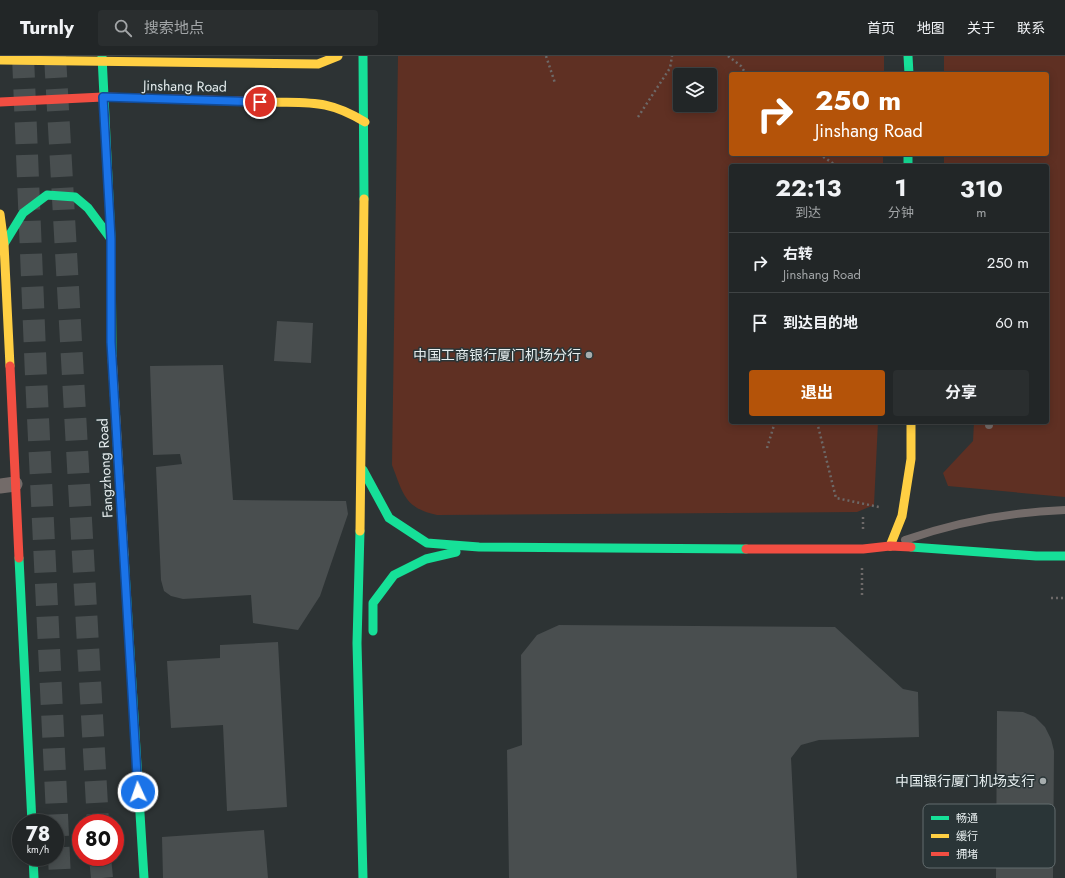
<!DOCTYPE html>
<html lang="zh">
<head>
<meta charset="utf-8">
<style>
  body { margin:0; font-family:Jost,"Noto Sans SC",sans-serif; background:#2a2e2f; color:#f1f3f6; height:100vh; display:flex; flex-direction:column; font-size:15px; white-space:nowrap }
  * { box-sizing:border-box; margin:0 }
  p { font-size:13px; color:#a2a5a7 }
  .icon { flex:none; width:22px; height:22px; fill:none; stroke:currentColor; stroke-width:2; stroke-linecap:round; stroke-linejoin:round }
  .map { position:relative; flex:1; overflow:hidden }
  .details { position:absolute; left:729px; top:108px; width:320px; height:260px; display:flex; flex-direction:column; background:#222627; border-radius:4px; box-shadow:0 2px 10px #0003,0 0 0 1px #3f4344 }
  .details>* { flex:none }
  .banner { position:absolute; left:729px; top:16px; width:320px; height:84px; border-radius:4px; box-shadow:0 2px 10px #0003,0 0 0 1px #3f4344; background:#b45309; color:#fff; overflow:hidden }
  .fabs { position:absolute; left:673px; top:12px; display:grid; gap:8px }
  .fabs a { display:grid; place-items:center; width:44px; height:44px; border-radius:4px; background:#222627; box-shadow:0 2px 10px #0003,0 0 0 1px #3f4344; font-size:20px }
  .speed { position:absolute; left:12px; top:758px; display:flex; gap:8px; font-size:20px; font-weight:700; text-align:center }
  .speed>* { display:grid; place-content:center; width:52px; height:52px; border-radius:50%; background:#222627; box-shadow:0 2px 10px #0003,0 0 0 1px #3f4344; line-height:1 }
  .speed small { font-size:10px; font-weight:400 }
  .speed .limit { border:6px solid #d22; background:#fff; color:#111 }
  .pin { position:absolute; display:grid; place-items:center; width:34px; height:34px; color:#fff; margin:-17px; border:2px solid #fff; border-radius:50%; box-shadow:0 1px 4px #0007 }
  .me { position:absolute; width:44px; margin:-22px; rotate:357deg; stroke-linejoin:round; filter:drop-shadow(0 0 3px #0008) }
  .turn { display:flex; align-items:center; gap:14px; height:84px; padding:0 20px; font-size:18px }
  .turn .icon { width:52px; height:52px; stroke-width:2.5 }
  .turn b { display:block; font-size:28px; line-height:34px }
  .eta { display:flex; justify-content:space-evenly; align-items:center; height:68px; text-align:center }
  .eta b { font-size:24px; font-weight:700; line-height:28px }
  .button { display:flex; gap:8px; margin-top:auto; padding:8px 20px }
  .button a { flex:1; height:46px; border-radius:4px; background:#b45309; color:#fff; font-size:16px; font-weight:700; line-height:46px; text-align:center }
  .button a+a { background:#2a2e2f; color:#f1f3f6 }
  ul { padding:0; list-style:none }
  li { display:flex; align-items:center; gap:12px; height:60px; padding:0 20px; border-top:1px solid #3f4344 }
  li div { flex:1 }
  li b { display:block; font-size:15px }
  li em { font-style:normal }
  header { display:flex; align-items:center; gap:24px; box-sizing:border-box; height:56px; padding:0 20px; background:#222627; border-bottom:1px solid #3f4344 }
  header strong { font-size:19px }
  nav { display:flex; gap:22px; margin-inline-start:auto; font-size:14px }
  .search { width:280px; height:36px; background:#2a2e2f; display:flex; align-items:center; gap:10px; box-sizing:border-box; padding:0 14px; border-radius:4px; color:#a2a5a7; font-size:15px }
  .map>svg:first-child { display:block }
  .green { fill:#5f3023; fill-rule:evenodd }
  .building { fill:#494e4f }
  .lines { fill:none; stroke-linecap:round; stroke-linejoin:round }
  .highway-tunnel { stroke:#494f50; stroke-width:22; stroke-dasharray:22 11; stroke-linecap:butt }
  .path { stroke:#6d6968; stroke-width:2.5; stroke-dasharray:2 3; stroke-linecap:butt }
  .lane { stroke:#736b69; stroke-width:8 }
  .street { stroke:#736b69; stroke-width:15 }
  .fast { stroke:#16e098; stroke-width:9 }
  .slow { stroke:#ffcf43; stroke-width:9 }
  .jam { stroke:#f24e42; stroke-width:9 }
  .route-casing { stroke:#114b97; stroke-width:10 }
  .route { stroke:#1a73e8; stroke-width:7 }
  .poi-dot { fill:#a6adae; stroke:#2a3537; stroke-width:1.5 }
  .labels { text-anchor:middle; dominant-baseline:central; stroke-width:3; stroke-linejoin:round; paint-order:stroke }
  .street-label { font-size:14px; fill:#e7eeef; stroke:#2a3537 }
  .poi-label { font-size:14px; fill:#e7eeef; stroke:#2a3537; text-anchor:end }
  .key { fill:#2a3537; stroke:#636c6e; stroke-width:1 }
  .key-label { font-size:11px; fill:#e7eeef }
</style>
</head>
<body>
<header>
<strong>Turnly</strong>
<div class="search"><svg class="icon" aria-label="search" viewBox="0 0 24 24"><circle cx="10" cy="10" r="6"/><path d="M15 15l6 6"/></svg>搜索地点</div>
<nav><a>首页</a><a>地图</a><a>关于</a><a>联系</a></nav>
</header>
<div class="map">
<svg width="1065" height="822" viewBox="0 0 1065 822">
  <rect width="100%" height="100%" fill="#2d3334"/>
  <path class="green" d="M398,0h486v18h-153v80h152v12h-152v256h147l-4,83 -17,7 -420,3c-33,-7 -34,-22 -45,-50zM680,19h30v30h-30z
    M944,0h121v441l-117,-11 -5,-13 30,-32 1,-19h73v-256h-103v-12h103v-80h-103z"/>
  <path class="building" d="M277,265l36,2 -2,40 -37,-2z
    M223,309l10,135 113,1 2,13 -28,82 -22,34 -45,-7 -2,-28 -68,4 -12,-3 -7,-5 -3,-11 -5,-113 26,-3 -2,-10 -27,1 -3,-89z
    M559,569l276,2 68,62 15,3 1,45 -100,3 -18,5 -10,13 6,120h-288l-2,-128 15,-5 -1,-90 16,-20z
    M278,586l9,165 -60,4 -4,-86 -52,3 -4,-67 53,-3v-13z
    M997,655l26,1 12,5 10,10 6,12 3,12 -1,127h-57z
    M264,774l4,48h-105l-1,-41z"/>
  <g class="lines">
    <path class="highway-tunnel" d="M23,0l13,320 24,502
      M55,0l43,767
      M100,801l2,21"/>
    <path class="path" d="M546,0l9,27
      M728,0l13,10 5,8
      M638,61l32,-49 2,-12
      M819,98l18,12
      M817,366l19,76 43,9
      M767,392l8,-26
      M863,473v-14
      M862,539v-27
      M1051,542h14"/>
    <path class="lane" d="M989,366v3
      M905,484c51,-18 106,-28 160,-30"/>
    <path class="street" d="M0,430l15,-2"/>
    <path class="fast" d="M102,0l9,183 1,117
      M363,0l1,143
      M908,0l1,18
      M908,98v12
      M0,183l4,5 19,-31 24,-18 28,2 13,11 23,31
      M363,414l26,48 38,25 52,4 267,2
      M360,475l-3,112 6,235
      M911,491l125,9h29
      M124,499l20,323
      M19,502l13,265
      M373,575v-28l21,-28 32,-16 30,-7
      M33,801l1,21"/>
    <path class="slow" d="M0,4l318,4 20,-8
      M272,46c40,1 57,-2 93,20
      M0,158l4,30 6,122
      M112,300l12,199
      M360,475l4,-332
      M890,490l12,-30 9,-57v-37"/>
    <path class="jam" d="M0,46l103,-5 169,5
      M10,310l9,192
      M746,493h117l27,-3 21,1"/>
  </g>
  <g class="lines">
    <defs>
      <path id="route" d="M138,736l-27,-450v-103l-8,-142 157,5"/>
    </defs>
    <use href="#route" class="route-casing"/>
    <use href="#route" class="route"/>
  </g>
  <g class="poi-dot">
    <circle cx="589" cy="299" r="4"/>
    <circle cx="1043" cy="725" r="4"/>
  </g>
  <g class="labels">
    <g class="street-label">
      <text transform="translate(185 30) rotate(1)">Jinshang Road</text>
      <text transform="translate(105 412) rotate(-93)">Fangzhong Road</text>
    </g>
    <g class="poi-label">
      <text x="581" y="299">中国工商银行厦门机场分行</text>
      <text x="1035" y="725">中国银行厦门机场支行</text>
    </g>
  </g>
  <rect x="923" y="748" width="132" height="64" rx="6" class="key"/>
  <rect x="931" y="760" width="18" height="4" fill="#16e098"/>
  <rect x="931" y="778" width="18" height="4" fill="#ffcf43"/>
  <rect x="931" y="796" width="18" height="4" fill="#f24e42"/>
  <g class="key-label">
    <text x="956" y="766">畅通</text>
    <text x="956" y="784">缓行</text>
    <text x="956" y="802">拥堵</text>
  </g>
</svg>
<div class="fabs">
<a><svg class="icon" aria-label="layers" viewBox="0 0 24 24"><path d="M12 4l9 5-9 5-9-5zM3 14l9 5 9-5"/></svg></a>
</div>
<div class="speed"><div>78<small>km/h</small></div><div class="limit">80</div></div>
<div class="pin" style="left:260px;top:46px;background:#d93025"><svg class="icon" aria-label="arrive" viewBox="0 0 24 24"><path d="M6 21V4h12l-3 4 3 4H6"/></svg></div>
<svg class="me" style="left:138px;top:736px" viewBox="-20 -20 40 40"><circle r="17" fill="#1a73e8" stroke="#fff" stroke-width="3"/><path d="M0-11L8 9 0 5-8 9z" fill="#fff"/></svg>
<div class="banner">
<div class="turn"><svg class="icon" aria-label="right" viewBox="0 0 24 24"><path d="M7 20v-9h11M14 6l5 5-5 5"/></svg><div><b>250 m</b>Jinshang Road</div></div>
</div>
<section class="details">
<div class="eta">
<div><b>22:13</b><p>到达</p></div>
<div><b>1</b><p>分钟</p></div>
<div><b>310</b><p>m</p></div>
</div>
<ul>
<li><svg class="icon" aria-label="right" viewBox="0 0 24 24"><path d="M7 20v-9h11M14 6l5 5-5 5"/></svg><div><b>右转</b><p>Jinshang Road</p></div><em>250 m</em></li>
<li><svg class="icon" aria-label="arrive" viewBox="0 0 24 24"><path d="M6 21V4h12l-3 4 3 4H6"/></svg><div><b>到达目的地</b></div><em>60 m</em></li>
</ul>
<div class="button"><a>退出</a><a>分享</a></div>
</section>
</div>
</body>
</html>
